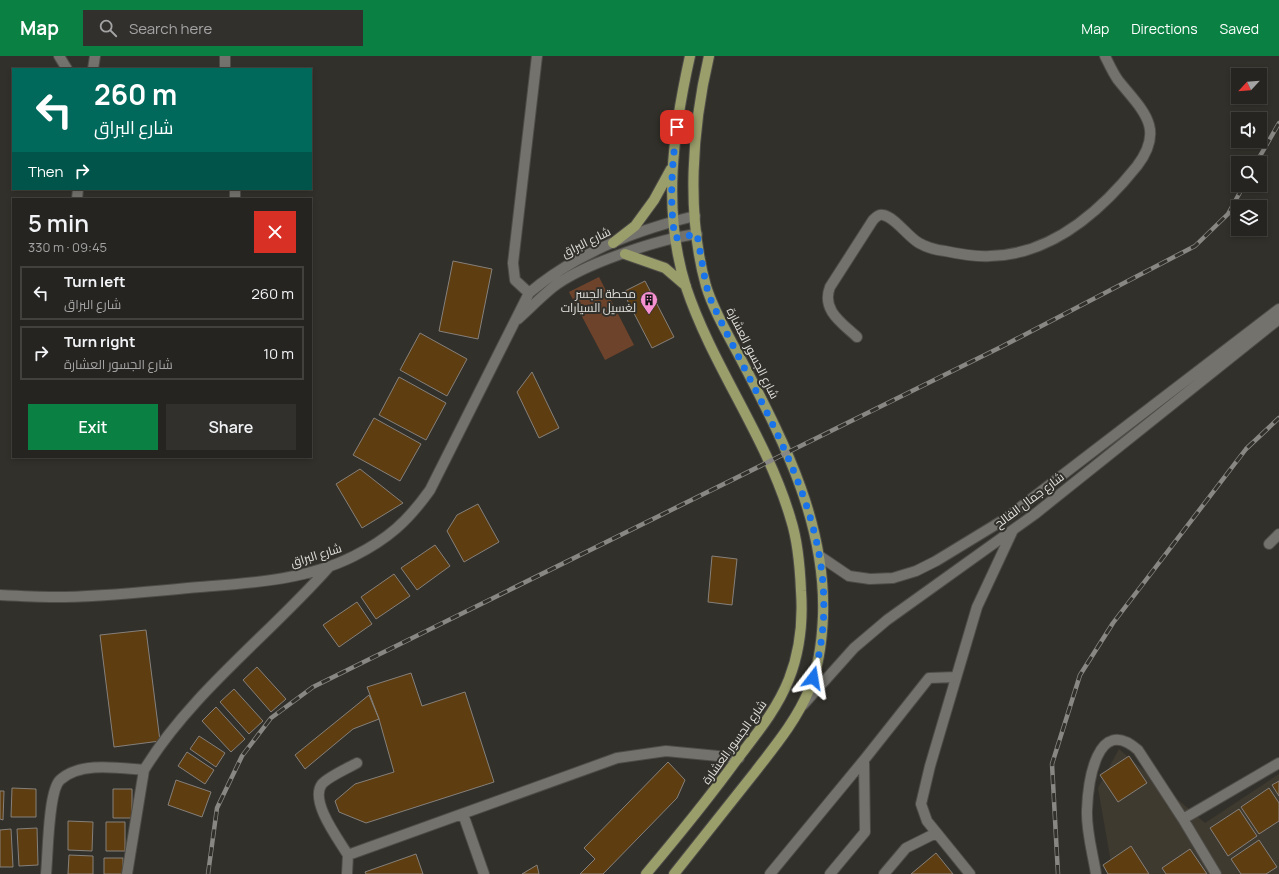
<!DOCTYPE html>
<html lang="en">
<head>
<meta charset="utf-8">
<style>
  body { margin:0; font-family:Manrope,Cairo,sans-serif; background:#32302d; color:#f1f3f6; height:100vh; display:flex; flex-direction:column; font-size:15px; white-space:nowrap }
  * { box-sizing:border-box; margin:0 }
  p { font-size:13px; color:#a4a4a5 }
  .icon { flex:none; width:22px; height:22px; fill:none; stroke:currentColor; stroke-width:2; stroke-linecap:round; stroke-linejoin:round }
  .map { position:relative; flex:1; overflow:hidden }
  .details { position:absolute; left:12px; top:142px; width:300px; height:260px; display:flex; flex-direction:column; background:#262420; border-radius:0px; box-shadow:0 2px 6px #0003,0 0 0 1px #42413e }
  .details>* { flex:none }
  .banner { position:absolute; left:12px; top:12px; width:300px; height:122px; border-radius:0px; box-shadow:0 2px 6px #0003,0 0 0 1px #42413e; background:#00695c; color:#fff; overflow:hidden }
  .needle { width:26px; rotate:244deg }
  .controls { position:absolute; left:1231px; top:12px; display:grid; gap:8px }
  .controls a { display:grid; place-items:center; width:36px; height:36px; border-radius:0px; background:#262420; box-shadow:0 2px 6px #0003,0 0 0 1px #42413e; font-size:20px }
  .pin { position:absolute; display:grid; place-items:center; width:34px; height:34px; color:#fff; margin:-17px; border-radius:8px; box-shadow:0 2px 6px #0006 }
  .me { position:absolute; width:44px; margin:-22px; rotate:14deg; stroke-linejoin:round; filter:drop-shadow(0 0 3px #0008) }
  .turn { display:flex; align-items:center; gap:14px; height:84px; padding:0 16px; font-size:18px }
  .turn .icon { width:52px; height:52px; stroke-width:2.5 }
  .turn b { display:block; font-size:28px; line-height:34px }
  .then { display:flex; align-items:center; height:38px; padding:0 16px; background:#0003; gap:8px; font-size:15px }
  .round { display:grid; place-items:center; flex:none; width:42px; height:42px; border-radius:0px; background:#32302d }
  .head { display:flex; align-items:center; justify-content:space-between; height:68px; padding:0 16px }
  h1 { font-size:24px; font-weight:600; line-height:30px }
  .cta { display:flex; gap:8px; margin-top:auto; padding:8px 16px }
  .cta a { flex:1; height:46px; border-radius:0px; background:#0b8043; color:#fff; font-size:16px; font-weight:600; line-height:46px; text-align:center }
  .cta a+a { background:#32302d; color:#f1f3f6 }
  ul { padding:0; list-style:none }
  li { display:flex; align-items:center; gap:12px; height:54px; margin:0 8px 6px; padding:0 8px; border:2px solid #42413e; border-radius:0px }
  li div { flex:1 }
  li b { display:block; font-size:15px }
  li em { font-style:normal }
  header { display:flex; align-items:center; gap:24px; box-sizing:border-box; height:56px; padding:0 20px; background:#0b8043; color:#fff }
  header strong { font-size:19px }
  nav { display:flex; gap:22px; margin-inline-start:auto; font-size:14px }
  .search { width:280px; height:36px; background:#32302d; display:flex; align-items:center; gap:10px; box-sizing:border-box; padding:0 14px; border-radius:0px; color:#a4a4a5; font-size:15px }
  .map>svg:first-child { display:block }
  .built { fill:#3e3a30 }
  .green { fill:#6e432c }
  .building { fill:#5e3d10; stroke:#85807b }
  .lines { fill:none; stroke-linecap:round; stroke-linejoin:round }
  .minor-casing { stroke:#4e4c48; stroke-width:12 }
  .major-casing { stroke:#4e4c48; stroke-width:12 }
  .minor { stroke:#74726c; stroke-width:10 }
  .major { stroke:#9a9e6a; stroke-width:10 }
  .rail-casing { stroke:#898783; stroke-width:4.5 }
  .rail { stroke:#32302a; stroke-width:3; stroke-dasharray:9; stroke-linecap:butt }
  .route { stroke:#1a73e8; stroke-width:7; stroke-dasharray:0 12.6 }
  .labels { text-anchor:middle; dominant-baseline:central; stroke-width:4; stroke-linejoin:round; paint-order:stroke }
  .street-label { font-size:12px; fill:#e1e0dd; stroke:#32302a }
  .poi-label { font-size:12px; fill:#e1e0dd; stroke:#32302a; text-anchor:end }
</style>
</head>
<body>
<header>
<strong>Map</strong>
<div class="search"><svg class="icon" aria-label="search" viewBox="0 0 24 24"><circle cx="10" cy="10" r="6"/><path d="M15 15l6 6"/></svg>Search here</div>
<nav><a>Map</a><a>Directions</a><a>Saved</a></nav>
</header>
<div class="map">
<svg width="1279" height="818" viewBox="0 0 1279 818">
  <rect width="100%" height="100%" fill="#32302a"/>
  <path class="built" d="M1119,693l86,74 74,-49v100h-166l-15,-86z"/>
  <path class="green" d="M599,221l35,68 -29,15 -36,-68z"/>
  <path class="building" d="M453,205l39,8 -14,70 -39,-8z
    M645,225l29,56 -22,11 -29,-56z
    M420,277l47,26 -20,37 -47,-26z
    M532,316l27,56 -20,10 -22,-46z
    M399,321l47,26 -20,37 -47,-25z
    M374,362l47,26 -21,37 -47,-26z
    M360,413l43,34 -41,25 -26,-44z
    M478,448l21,38 -35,20 -17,-31 10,-16z
    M435,489l15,21 -33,24 -16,-22z
    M712,500l25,3 -5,46 -24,-3z
    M394,518l16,22 -34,23 -15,-22z
    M357,546l15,22 -33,23 -16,-22z
    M146,574l14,111 -46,6 -14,-112z
    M257,611l29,32 -15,13 -28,-32z
    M411,617l11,33 43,-14 29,90 -128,41 -27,-11 -4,-11 20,-17 39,-12 -15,-53 -12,-32z
    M234,633l29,32 -14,13 -29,-32z
    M369,639l10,24 -26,10 -48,40 -10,-14z
    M216,651l29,32 -14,13 -29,-31z
    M199,680l26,17 -9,14 -26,-18z
    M187,696l27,18 -9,14 -27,-18z
    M1129,700l18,27 -29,19 -18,-27z
    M668,706l17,18 -8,18 -74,76h-23l15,-15 -11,-11z
    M176,724l35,12 -9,25 -34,-12z
    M1279,725v15l-7,-11z
    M12,732l24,1v28h-25z
    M1269,732l10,15v18l-20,13 -18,-27z
    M113,733h19v29h-19z
    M0,735h4l-1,29 -3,-1z
    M1239,753l18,27 -29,20 -18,-28z
    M68,765l25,1 -1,29 -24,-1z
    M106,766h19v29h-19z
    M37,772l1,37 -19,1 -2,-37z
    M11,773l2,38h-13v-37z
    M1259,784l18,27 -11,7h-25l-10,-15z
    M1131,790l18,28h-41l-5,-9z
    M1190,793l17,25h-41l-4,-6z
    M936,797l17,21h-42z
    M416,798l7,20h-57l-1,-2z
    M69,799l24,1v18h-25z
    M104,802h19v16h-19z
    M537,809l2,9h-17z"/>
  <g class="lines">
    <defs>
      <path id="minor" d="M59,0l8,13
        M225,0v13
        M93,13l2,-13
        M235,133v10
        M77,143l1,-10
        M529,237l-14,-13 -2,-17 24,-207
        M518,263c11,-10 22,-21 34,-31 30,-24 107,-49 145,-54
        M857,281c-15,-14 -36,-27 -27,-50l43,-67c3,-3 6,-6 10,-5 12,2 25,22 36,28 7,4 17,7 26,8 14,3 31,6 45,5 61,-1 111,-45 147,-90 29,-38 5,-56 -19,-86 -5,-7 -9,-16 -13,-24
        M1269,488l10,-10
        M821,501l28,19 21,3 23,-1 23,-7 20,-10 69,-42 274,-210
        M0,539c18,1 36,2 55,2 48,0 97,-6 145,-10 51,-4 107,-7 154,-31 34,-17 54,-35 76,-66l99,-197c46,-39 107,-63 166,-77
        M803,649l51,-57 33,-28 148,-106 244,-195
        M463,758l21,60
        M1183,763l96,-56
        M348,799c-9,-15 -39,-54 -26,-71 6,-7 26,-16 35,-21
        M46,818c2,-18 2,-83 14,-94 20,-19 59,-12 84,-10
        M127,818l17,-104c47,-77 125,-135 185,-203
        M347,818l1,-19 269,-97 49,-7 73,7
        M770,818l94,-114
        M830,818l35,-42 -1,-72 65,-82 27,-1
        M884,818l22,-26 30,-15
        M970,818l-43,-53 -6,-17 9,-38 47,-159 36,-77
        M1096,818c-3,-20 -10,-43 -9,-64 1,-28 10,-96 51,-60l45,69 33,55"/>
      <path id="major" d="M613,187l22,-17 19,-26 17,-31
        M625,198l40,14 21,18
        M646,818c32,-38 63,-76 92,-116 20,-26 39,-49 51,-79 11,-28 14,-59 12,-88 -1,-24 -3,-49 -10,-71 -24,-83 -78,-152 -105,-233 -24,-76 -13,-155 4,-231
        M674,818c27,-34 54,-68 81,-102 20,-26 41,-51 54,-82 10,-23 13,-49 14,-74 3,-91 -37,-170 -78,-249 -13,-26 -30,-52 -39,-81 -20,-72 -14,-158 3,-230"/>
    </defs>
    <use href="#minor" class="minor-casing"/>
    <use href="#major" class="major-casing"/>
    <use href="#minor" class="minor"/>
    <use href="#major" class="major"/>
    <defs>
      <path id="rail" d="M1256,107l23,-40
        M208,818l9,-66 25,-52 29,-38 42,-31 688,-340 194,-101 33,-32 16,-29
        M1058,818l-6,-110 28,-89 33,-52 133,-174 33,-31"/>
    </defs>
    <use href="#rail" class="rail-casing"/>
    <use href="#rail" class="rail"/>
  </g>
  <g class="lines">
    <path class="route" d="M677,71c-5,37 -8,74 -2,111l22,-4 9,51 5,15c54,120 144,239 102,378"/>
  </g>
  <defs>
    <symbol id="building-pin" viewBox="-11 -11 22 30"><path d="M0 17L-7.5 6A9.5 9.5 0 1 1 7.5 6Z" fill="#f590d1" stroke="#32302a"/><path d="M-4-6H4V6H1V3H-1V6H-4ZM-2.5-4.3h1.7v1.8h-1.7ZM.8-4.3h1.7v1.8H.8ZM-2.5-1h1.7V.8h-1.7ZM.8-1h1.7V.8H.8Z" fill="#111"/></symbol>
  </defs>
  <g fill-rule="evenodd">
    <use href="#building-pin" x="639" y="234" width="20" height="27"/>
  </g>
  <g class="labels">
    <g class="street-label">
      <text transform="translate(586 186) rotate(-26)">شارع البراق</text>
      <text transform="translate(753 297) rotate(63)">شارع الجسور العشارة</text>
      <text transform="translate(1029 444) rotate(-37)">شارع جمال الفالح</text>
      <text transform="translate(316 499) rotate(-17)">شارع البراق</text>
      <text transform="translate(734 686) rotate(-54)">شارع الجسور العشارة</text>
    </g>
    <g class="poi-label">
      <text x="636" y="237">محطة الجسر<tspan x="636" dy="14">لغسيل السيارات</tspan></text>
    </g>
  </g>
</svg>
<div class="controls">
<a><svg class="needle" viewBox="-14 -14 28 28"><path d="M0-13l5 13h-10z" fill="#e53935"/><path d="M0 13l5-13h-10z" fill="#a4a4a5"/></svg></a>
<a><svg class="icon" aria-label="sound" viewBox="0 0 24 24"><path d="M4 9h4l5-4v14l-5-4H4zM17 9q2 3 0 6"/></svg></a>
<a><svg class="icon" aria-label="search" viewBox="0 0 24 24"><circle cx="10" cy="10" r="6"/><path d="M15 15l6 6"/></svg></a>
<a><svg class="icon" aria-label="layers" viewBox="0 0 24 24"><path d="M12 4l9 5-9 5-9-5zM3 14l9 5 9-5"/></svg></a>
</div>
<div class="pin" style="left:677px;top:71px;background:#d93025"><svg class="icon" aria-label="arrive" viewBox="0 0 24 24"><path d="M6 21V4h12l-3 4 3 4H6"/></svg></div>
<svg class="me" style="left:813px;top:622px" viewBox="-20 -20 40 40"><path d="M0-17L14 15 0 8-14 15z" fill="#1a73e8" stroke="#fff" stroke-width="4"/></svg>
<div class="banner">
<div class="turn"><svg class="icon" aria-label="left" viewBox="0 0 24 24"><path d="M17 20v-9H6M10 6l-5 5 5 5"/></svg><div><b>260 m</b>شارع البراق</div></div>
<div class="then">Then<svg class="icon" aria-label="right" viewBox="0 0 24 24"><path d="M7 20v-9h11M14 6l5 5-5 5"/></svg></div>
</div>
<section class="details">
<div class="head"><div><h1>5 min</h1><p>330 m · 09:45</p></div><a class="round" style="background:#d93025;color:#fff"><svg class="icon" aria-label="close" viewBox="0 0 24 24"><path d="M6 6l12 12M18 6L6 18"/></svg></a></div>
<ul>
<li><svg class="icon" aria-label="left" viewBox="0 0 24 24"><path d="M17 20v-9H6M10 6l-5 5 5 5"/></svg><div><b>Turn left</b><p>شارع البراق</p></div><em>260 m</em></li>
<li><svg class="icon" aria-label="right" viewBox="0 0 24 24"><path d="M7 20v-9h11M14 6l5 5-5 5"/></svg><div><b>Turn right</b><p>شارع الجسور العشارة</p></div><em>10 m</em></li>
</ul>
<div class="cta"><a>Exit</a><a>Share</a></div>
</section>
</div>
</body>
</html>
